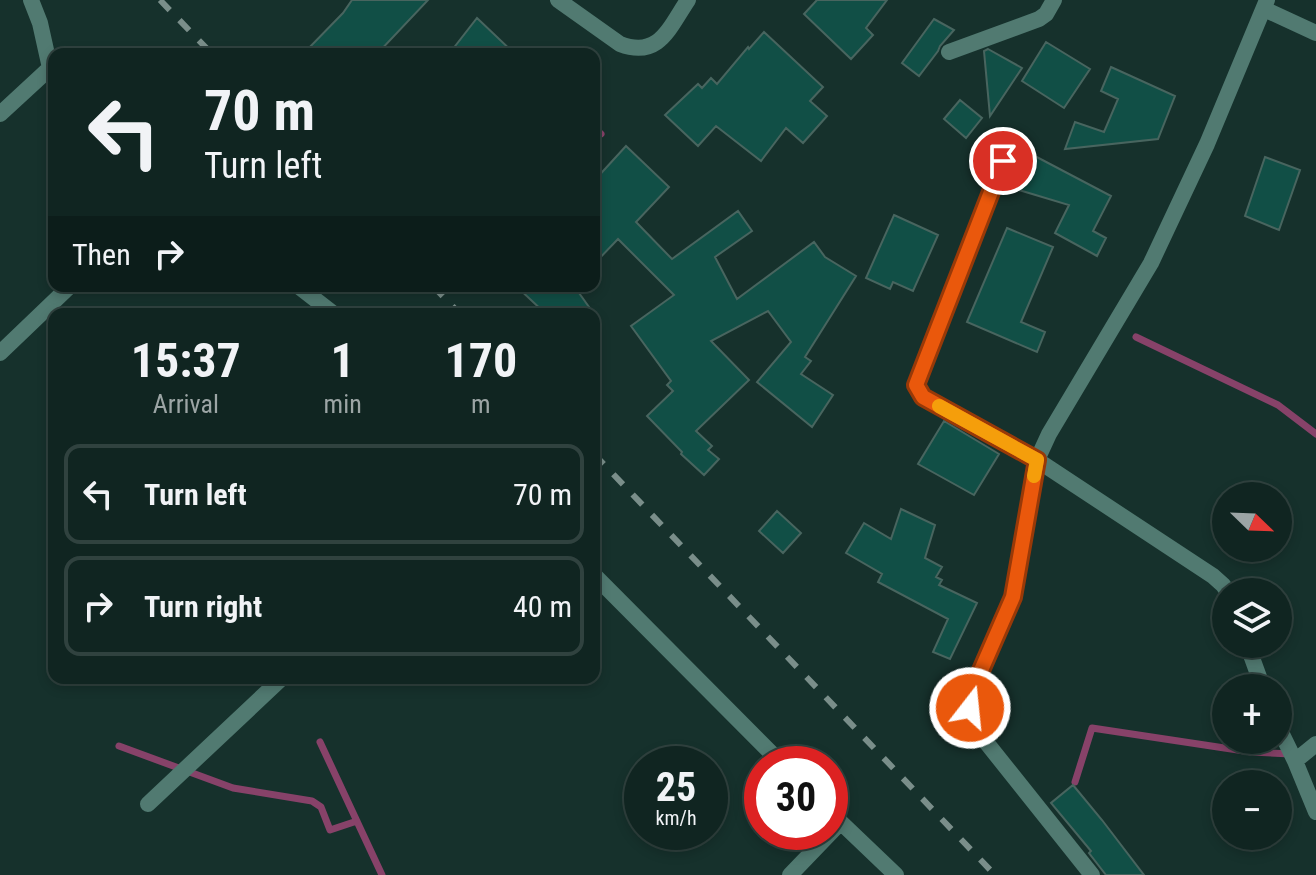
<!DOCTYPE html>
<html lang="en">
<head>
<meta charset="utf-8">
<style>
  body { margin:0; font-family:"Roboto Condensed",sans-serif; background:#1e312e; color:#f1f3f6; height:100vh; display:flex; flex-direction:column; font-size:30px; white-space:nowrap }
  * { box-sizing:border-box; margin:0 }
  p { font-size:26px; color:#9ca5a5 }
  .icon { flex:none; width:44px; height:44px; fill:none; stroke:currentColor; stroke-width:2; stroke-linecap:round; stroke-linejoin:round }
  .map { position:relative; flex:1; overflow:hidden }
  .sheet { position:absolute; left:48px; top:308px; width:552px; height:376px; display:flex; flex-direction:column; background:#102521; border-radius:16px; box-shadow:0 4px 12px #0003,0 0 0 2px #30423f }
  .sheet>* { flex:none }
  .hud { position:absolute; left:48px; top:48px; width:552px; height:244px; border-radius:16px; box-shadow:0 4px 12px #0003,0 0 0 2px #30423f; background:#102521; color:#f1f3f6; overflow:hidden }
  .needle { width:52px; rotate:113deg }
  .tools { position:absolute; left:1212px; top:482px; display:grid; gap:16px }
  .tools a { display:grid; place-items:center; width:80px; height:80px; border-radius:50%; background:#102521; box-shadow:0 4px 12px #0003,0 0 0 2px #30423f; font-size:40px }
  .speed { position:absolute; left:624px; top:746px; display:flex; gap:16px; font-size:40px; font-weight:700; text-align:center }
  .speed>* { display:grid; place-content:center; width:104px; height:104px; border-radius:50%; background:#102521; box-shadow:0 4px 12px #0003,0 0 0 2px #30423f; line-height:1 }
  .speed small { font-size:20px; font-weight:400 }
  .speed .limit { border:12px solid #d22; background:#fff; color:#111 }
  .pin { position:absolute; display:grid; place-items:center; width:68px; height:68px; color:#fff; margin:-34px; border:4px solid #fff; border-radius:50%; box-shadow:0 2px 8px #0007 }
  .me { position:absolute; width:88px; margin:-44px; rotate:16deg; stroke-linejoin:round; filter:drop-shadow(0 0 6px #0008) }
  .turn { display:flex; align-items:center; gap:28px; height:168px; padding:0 24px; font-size:36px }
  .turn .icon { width:104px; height:104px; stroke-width:2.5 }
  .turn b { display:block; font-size:56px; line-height:68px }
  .then { display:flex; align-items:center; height:76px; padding:0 24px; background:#0003; gap:16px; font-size:30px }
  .eta { display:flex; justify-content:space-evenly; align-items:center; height:136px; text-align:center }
  .eta b { font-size:48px; font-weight:700; line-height:56px }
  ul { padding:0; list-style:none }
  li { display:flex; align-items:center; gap:24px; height:100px; margin:0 16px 12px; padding:0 8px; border:4px solid #30423f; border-radius:16px }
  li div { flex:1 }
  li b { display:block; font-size:30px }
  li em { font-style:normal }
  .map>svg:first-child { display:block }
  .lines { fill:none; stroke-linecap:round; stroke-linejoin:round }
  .stream { stroke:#874269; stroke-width:7 }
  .building { fill:#114f46; stroke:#48655f; stroke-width:2 }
  .street { stroke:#517a71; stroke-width:16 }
  .rail { stroke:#7a8e8a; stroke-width:6; stroke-dasharray:14 14; stroke-linecap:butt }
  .route-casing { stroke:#983908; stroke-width:20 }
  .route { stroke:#ea580c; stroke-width:14 }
  .slow { stroke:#f59e0b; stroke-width:14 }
</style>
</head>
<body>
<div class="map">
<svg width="1316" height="875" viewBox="0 0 1316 875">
  <rect width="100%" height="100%" fill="#16312c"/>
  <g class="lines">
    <path class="stream" d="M594,128l7,6
      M1136,337l142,68 38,29
      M320,742l62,133
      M119,746l114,42 79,13 9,6 9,23 27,-9
      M1075,782l17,-54 159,24 40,2"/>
  </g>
  <path class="building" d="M352,0h76l-51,54h-74l40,-41z
    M817,0h70l-21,28 7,7 -22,24 -47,-45z
    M477,18l38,36h-66z
    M934,19l20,11 -14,16 -2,5 -19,25 -17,-13z
    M764,32l59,55 -13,14 17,15 -24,27 -17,-15 -25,33 -45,-35 -18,20 -33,-31 33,-31 4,4 9,-10 6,6 31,-37 1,2z
    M1046,42l44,27 -26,39 -42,-27z
    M988,49l34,19 -32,48 -6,-65z
    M1111,67l64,29 -17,43 -93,10 10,-27 29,10 14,-33 -17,-8z
    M960,100l22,18 -16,20 -22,-19z
    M626,146l43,41 -33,35 36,37 66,-48 14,20 -37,26 22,42 77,-57 11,15 31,19 -51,81 6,4 -10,13 32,21 -21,32 -55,-45 34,-40 -23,-31 -57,30 38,39 -53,51 16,15 -4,4 11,9 -15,16 -23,-21 1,-2 -35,-36 26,-25 -6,-6 4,-4 -40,-55 43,-31 -56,-56 -24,25v-83z
    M1031,154l80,42 -18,35 13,7 -9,18 -42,-23 14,-28 -50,-15z
    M1265,157l35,13 -21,60 -34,-14z
    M894,215l44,20 -25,56 -20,-9 -3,7 -24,-11z
    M1007,228l46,19 -32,75 24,10 -8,20 -70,-30z
    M516,286h58l20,28h-48z
    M944,421l55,33 -25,41 -56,-31z
    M901,509l34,16 -10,33 17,9 -6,10 6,3 -3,5 38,18 -27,56 -17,-7 15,-33 -70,-37 4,-8 -36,-21 18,-30 27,16z
    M777,511l24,22 -18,20 -24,-22z
    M1073,785l29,35 42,55h-38l-17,-22 2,-2 -40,-48z"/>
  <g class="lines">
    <path class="street" d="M31,0l9,23 10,45 4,3
      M558,0l62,44c39,15 49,-16 68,-44
      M1264,9l52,24
      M949,52l90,-33 7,-5 8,-14
      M0,114l50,-46
      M1003,161l-85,216c-2,10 0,17 9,22l110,61 176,116 10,9 5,7
      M298,286l36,28
      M0,353l70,-67
      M594,575l188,189
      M1247,644l16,44
      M1278,726l17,35 21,51
      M1295,761l21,-17
      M148,804l134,-126
      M830,812l66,63
      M790,875l50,-52
      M1092,875l-118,-148 -4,-19 2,-17 41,-94 24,-137 12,-26 102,-171 56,-119 60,-144"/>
    <path class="rail" d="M160,0l52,54
      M433,286l27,28
      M594,454l401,421"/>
  </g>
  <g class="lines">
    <defs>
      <path id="route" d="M970,708l2,-17 41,-94 24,-137 -114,-63 -7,-12 87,-224"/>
    </defs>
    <use href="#route" class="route-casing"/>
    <use href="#route" class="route"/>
    <path class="slow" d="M939,406l98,54 -3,16"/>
  </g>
</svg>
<div class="tools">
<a><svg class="needle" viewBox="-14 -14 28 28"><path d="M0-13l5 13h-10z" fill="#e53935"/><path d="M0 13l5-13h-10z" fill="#9ca5a5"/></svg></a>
<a><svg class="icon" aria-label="layers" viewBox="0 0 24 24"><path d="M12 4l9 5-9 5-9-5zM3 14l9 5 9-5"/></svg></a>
<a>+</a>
<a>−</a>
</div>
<div class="speed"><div>25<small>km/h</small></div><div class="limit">30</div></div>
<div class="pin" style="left:1003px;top:161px;background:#d93025"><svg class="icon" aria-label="arrive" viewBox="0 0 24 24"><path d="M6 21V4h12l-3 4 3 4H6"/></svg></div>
<svg class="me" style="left:970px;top:708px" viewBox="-20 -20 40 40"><circle r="17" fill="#ea580c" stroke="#fff" stroke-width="3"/><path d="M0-11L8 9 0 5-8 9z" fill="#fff"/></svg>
<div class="hud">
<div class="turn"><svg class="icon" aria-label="left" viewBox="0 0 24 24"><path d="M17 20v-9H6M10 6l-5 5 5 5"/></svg><div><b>70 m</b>Turn left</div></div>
<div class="then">Then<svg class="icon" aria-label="right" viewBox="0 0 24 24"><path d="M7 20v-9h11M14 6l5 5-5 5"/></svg></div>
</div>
<section class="sheet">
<div class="eta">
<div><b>15:37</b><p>Arrival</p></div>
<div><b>1</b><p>min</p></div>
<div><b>170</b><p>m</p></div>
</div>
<ul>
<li><svg class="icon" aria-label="left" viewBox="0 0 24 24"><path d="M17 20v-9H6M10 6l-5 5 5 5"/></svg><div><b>Turn left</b></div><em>70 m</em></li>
<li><svg class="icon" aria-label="right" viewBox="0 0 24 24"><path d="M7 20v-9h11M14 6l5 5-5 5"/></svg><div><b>Turn right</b></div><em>40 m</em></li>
</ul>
</section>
</div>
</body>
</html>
